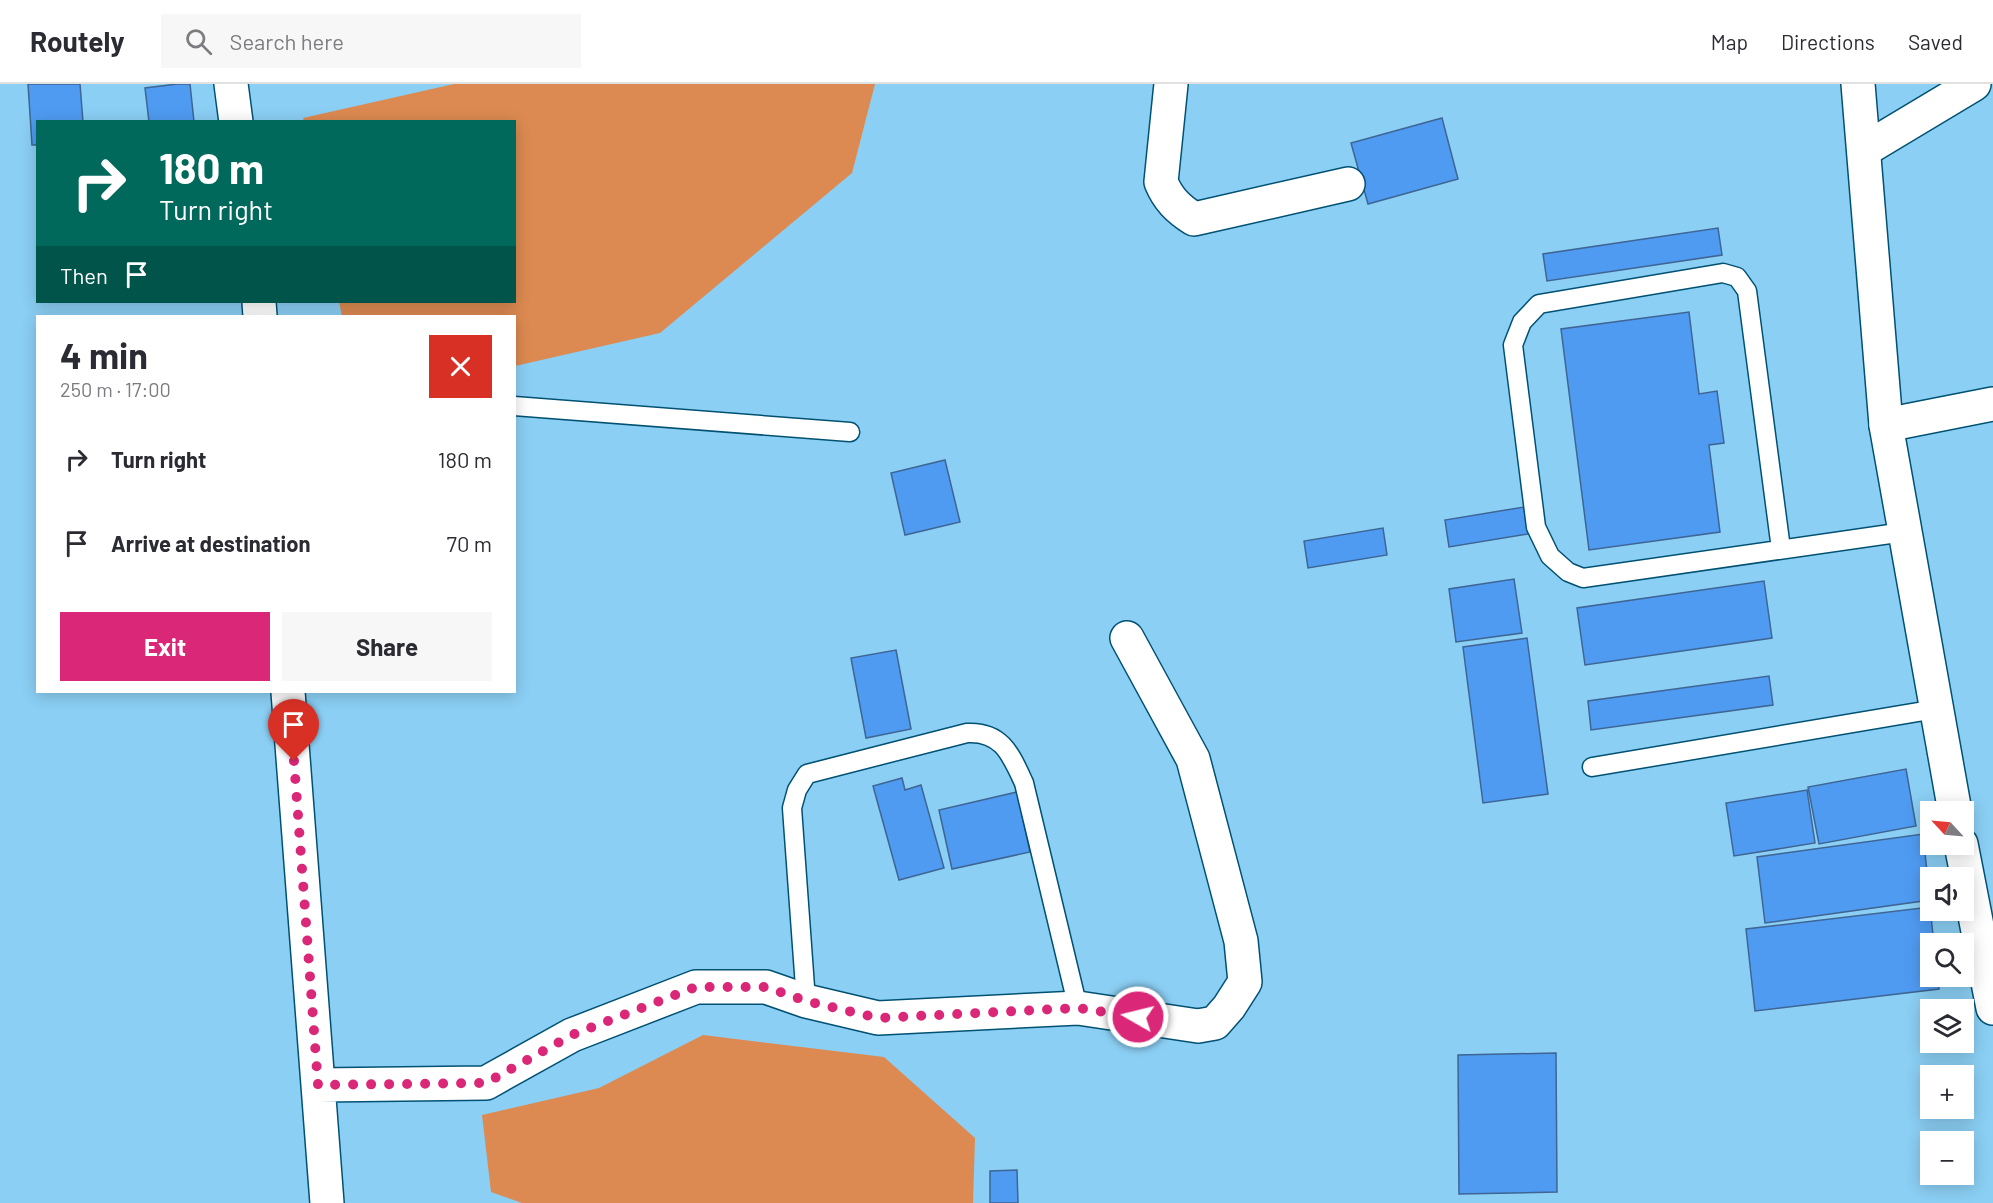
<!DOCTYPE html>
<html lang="en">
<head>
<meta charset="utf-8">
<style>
  body { margin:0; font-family:Barlow,sans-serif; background:#f7f7f7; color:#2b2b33; height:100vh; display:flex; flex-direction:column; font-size:22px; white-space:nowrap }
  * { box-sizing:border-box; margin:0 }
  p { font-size:20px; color:#7c7c81 }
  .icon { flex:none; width:33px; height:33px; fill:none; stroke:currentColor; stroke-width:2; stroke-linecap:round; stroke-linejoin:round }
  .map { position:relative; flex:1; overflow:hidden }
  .sheet { position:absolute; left:36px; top:231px; width:480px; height:378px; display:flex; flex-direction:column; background:#fff; border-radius:0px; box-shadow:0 3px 15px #0003 }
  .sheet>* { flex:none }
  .top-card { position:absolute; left:36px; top:36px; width:480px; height:183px; border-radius:0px; box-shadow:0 3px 15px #0003; background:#00695c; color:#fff; overflow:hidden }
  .needle { width:39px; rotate:296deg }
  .controls { position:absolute; left:1920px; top:717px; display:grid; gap:12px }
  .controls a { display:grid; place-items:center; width:54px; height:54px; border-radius:0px; background:#fff; box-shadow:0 3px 15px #0003; font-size:30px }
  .pin { position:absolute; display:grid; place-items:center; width:51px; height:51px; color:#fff; margin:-62px -26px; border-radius:50% 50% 50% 0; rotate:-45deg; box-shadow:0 0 6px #0007 }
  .pin .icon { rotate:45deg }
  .me { position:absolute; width:66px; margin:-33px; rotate:278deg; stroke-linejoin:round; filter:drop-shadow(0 0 4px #0008) }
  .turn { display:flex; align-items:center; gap:21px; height:126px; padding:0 24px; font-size:27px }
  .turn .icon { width:78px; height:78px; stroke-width:2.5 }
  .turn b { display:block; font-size:42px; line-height:51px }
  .then { display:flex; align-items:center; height:57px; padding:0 24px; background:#0003; gap:12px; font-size:22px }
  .round { display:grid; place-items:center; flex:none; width:63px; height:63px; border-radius:0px; background:#f7f7f7 }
  .head { display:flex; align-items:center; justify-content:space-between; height:102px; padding:0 24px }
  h1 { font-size:36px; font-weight:700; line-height:45px }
  .button { display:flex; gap:12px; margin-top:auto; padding:12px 24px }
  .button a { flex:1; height:69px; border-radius:0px; background:#db2777; color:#fff; font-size:24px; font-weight:700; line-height:69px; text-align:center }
  .button a+a { background:#f7f7f7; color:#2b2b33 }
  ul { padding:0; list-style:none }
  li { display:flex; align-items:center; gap:18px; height:84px; padding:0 24px }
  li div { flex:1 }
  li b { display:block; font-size:22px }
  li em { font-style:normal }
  header { display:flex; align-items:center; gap:36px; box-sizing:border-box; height:84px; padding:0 30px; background:#fff; border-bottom:2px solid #e1e1e2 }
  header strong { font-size:28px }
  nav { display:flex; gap:33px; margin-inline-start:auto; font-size:21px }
  .search { width:420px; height:54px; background:#f7f7f7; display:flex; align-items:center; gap:15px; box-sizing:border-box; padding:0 21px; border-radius:0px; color:#7c7c81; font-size:22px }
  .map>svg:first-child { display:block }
  .green { fill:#dc8a51 }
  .building { fill:#4f9bf2; stroke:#3e6593; stroke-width:1.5 }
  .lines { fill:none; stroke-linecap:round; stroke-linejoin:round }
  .lane-casing { stroke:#005172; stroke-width:21 }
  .street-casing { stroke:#005172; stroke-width:36 }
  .secondary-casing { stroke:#005172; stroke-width:36 }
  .lane { stroke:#fff; stroke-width:18 }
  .street { stroke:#fff; stroke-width:33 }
  .secondary { stroke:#fff; stroke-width:33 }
  .route { stroke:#db2777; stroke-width:10; stroke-dasharray:0 18 }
</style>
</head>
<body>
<header>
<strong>Routely</strong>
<div class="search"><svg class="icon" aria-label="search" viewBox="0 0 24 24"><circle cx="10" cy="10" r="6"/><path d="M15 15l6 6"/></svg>Search here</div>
<nav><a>Map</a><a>Directions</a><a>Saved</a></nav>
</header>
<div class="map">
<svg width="1993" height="1119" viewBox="0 0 1993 1119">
  <rect width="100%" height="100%" fill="#8bcff4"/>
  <path class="green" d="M454,0h421l-23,89 -192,160 -145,33 -1,-50h-172l-3,-14h175v-180l-210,-1 -1,-3z
    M703,951l181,22 91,81 -2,65h-451l-31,-11 -9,-77 117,-27z"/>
  <path class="building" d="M28,0h52l3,38h-45v23h-6z
    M177,0h13l4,38h-45l-4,-34z
    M1442,34l16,61 -90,25 -17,-61z
    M1718,144l4,27 -175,26 -4,-27z
    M1689,228l10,82 18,-3 7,52 -15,2 11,87 -131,18 -28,-221z
    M945,376l15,62 -55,13 -14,-62z
    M1524,423l4,27 -79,13 -4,-27z
    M1383,444l4,27 -79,13 -4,-27z
    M1514,495l8,54 -66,9 -7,-53z
    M1764,497l8,57 -187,27 -8,-57z
    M1527,554l21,156 -65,9 -20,-156z
    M896,566l15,79 -45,9 -15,-80z
    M1769,592l4,29 -182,25 -3,-29z
    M1906,685l10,57 -97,18 -11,-57z
    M902,694l3,12 16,-5 23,83 -45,12 -26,-94z
    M1807,706l8,53 -81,13 -8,-53z
    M1017,708l13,60 -78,17 -13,-59z
    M1923,750l7,66 -165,23 -8,-66z
    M1930,823l4,37h-4v32h8l1,13 -184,22 -9,-82z
    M1556,969l1,139 -98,2 -1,-139z
    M1017,1086l1,33h-28v-32z"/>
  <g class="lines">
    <defs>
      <path id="lane" d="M514,322l336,26
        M1781,465l-34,-258 -10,-14 -14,-4 -184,31 -17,18 -9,23 23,182 14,29 18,16 15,6 321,-46
        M1592,683l344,-58
        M806,917l-14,-193 5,-18 10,-16 160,-41c35,-2 44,22 57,50l54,225"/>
      <path id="street" d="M231,0l5,38
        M1171,0l-10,98c7,17 17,27 33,37l154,-35
        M1864,66l110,-66
        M259,218l1,14
        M1886,341l107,-21
        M288,608l39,511
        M318,1001l168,-2 86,-48 124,-48h70l40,14 72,17 200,-10 120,18 17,-3 14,-16 16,-25 -4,-41 -48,-182 -66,-121"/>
      <path id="secondary" d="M1858,0l28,341 69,387
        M1961,760l32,164"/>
    </defs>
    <use href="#lane" class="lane-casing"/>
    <use href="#street" class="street-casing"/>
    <use href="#secondary" class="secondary-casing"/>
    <use href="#lane" class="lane"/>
    <use href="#street" class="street"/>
    <use href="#secondary" class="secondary"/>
  </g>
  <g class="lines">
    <path class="route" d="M294,677l24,324 168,-2 86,-48 124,-48h70l40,14 72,17 200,-10 60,9"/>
  </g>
</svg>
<div class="controls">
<a><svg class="needle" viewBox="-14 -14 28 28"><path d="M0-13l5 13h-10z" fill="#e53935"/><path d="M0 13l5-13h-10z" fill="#7c7c81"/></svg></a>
<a><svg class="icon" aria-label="sound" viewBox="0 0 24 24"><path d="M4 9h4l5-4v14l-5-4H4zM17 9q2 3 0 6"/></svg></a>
<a><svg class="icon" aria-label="search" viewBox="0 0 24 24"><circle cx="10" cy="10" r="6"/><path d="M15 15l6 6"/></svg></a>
<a><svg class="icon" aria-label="layers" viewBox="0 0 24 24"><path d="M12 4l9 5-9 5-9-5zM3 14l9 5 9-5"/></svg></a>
<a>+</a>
<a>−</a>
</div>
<div class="pin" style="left:294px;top:677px;background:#d93025"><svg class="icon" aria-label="arrive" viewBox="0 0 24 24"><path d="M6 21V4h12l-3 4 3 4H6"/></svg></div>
<svg class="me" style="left:1138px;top:933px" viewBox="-20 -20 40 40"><circle r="17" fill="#db2777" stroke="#fff" stroke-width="3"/><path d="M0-11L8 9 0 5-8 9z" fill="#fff"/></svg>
<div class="top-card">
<div class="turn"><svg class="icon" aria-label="right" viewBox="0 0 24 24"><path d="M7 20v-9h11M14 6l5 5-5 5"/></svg><div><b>180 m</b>Turn right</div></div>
<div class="then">Then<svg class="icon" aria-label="arrive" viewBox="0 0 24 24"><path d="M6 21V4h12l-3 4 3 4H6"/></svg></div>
</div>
<section class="sheet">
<div class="head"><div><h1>4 min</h1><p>250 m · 17:00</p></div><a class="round" style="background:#d93025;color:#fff"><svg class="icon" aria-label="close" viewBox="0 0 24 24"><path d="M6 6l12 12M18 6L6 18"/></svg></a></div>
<ul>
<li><svg class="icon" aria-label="right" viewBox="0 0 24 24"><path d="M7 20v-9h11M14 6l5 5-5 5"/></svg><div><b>Turn right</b></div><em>180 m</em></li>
<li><svg class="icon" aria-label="arrive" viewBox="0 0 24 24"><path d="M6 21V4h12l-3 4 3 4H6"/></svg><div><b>Arrive at destination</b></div><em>70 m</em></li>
</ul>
<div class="button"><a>Exit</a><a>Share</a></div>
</section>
</div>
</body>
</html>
